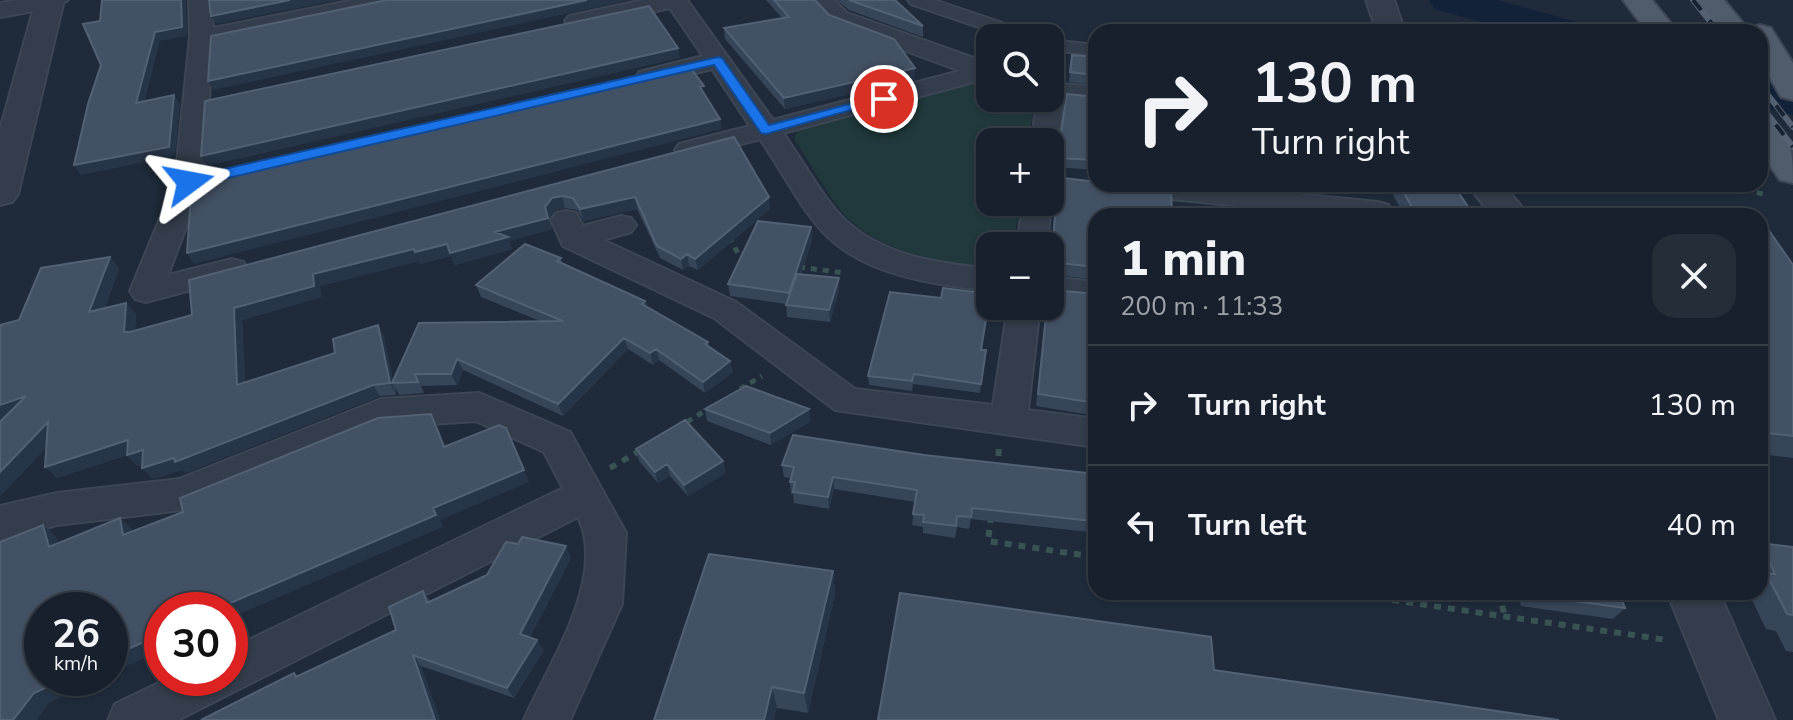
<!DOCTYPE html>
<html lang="en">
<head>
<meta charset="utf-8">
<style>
  body { margin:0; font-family:"Nunito Sans",sans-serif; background:#242d38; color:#f1f3f6; height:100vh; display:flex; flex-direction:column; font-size:30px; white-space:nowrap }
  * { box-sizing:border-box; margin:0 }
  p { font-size:26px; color:#9ea3a9 }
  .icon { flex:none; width:44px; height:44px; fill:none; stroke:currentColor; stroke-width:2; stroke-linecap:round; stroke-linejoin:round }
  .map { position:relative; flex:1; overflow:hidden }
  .side { position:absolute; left:1088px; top:208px; width:680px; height:392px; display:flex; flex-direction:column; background:#17202c; border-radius:24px; box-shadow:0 2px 6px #0004,0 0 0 2px #363e48 }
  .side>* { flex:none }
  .guide { position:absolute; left:1088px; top:24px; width:680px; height:168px; border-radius:24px; box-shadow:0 2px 6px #0004,0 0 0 2px #363e48; background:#17202c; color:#f1f3f6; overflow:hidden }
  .controls { position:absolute; left:976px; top:24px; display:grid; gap:16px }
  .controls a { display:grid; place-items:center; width:88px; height:88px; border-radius:16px; background:#17202c; box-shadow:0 2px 6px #0004,0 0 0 2px #363e48; font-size:40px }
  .speed { position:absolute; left:24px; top:592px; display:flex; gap:16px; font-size:40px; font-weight:700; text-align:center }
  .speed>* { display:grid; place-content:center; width:104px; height:104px; border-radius:50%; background:#17202c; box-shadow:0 2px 6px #0004,0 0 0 2px #363e48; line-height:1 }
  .speed small { font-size:20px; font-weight:400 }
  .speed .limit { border:12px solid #d22; background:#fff; color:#111 }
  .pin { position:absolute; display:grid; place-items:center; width:68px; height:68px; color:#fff; margin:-34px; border:4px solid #fff; border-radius:50%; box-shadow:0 2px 8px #0007 }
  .me { position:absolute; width:88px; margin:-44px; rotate:77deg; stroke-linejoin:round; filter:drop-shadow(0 0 6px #0008) }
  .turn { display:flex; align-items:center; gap:28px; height:168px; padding:0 32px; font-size:36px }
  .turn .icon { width:104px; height:104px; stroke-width:2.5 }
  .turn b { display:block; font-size:56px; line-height:68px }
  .round { display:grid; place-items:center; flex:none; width:84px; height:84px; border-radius:24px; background:#242d38 }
  .headline { display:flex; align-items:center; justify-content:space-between; height:136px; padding:0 32px }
  h1 { font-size:48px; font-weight:800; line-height:60px }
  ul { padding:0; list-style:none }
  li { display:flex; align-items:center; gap:24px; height:120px; padding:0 32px; border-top:2px solid #363e48 }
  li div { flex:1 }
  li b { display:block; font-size:30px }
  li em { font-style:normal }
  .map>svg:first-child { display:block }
  .green { fill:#21393c }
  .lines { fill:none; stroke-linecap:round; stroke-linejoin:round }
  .river { fill:#112239; fill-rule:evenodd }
  .pedestrian-casing { stroke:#3c4655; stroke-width:4 }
  .minor-casing { stroke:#3c4655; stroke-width:4 }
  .tertiary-casing { stroke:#3c4655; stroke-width:4 }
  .primary-casing { stroke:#3c4655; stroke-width:4 }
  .path-far2 { stroke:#395354; stroke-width:4; stroke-dasharray:4 4; stroke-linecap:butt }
  .path-far1 { stroke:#395354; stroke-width:5; stroke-dasharray:6 6; stroke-linecap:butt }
  .path { stroke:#395354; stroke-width:6; stroke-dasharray:7 7; stroke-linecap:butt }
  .pedestrian { fill:#333d4b; fill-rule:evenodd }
  .minor { fill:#333d4b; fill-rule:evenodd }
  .tertiary { fill:#333d4b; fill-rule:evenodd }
  .primary { fill:#505c6c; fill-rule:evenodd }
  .rail-casing { stroke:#546173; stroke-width:6 }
  .rail { stroke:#182230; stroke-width:4; stroke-dasharray:13; stroke-linecap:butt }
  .wall { fill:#364558 }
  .shaded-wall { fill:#273548 }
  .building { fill:#435164; stroke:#536174; stroke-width:2 }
  .route { fill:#1a73e8; stroke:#114b97; stroke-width:2 }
</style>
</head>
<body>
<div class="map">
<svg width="1793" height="720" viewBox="0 0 1793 720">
  <rect width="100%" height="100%" fill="#1f2b3b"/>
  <path class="green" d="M988,79l2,19h45l-7,44h-38v60h30l-7,44h-23v22c-51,-6 -111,-15 -148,-56 -18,-22 -32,-50 -48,-73l5,-10z"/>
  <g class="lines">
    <path class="river" d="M1429,0h68l83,23 6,9h-70l-81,-23z
      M1760,76l33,9v30l-33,-9z"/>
    <defs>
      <path id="pedestrian" d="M908,0h26l101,34 3,4h-27l-100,-34z
        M1050,40l46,5v10l-46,-5z"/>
      <path id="minor" d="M18,0h50l-11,7 -57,10v-14z
        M189,0h22l2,28 141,-28h45l-11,7 -175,35 -10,140 -35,93 64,-16 11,3 5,7 -5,7 -97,26 -11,-3 -5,-8 45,-109 15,-145z
        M643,0h44l86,120 187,-49 -129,-48 -21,-23h24l13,13 135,48 3,5 -4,14 -198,53c18,25 41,67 62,87 39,37 94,43 145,49v22c-56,-7 -126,-15 -167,-59 -23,-25 -43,-64 -63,-93l-71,19 -10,-2 -4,-6 4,-6 71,-18 -38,-57 -64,15 -9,-2 -3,-5 3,-5 64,-16 -33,-48 -93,20 -8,-2 -4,-5 4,-5z
        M1051,83l45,4v16l-33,-3 -5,42 -8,7v-7h-18l5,-44h13z
        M1099,184h100l179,18 10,3 5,6 -4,5h-51l-225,-23 -10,-3z
        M1050,200l1,2 -4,44h-30l6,-44z
        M566,211l10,2 7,13 38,-10 10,2 5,7 -5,7 -28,8 133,62 119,87 138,16 15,-99h32l-12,104 68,9v28l-261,-37 -121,-92 -151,-72 -12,-26 5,-7z
        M1050,277l46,5v22l-46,-5z
        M479,393l91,39 56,101 -4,71 -52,116h-46c24,-55 84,-143 54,-203l-400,203h-70l7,-16 54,-26h61v-29l333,-161 -19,-36 -68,-31 -91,6 -203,83 -125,15 -57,15v-34l57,-13 122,-14 202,-80z"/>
      <path id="tertiary" d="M36,0h28l-46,194 -6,8 -12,3v-75z
        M1366,0h28l11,32h-28z
        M1467,184h36l26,32h-37z
        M1667,592h52l56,128h-56z"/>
      <path id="primary" d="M1623,0h29l26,32h-31z
        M1695,0h29l24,29 12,-4 11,3 22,35v37l-12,-3 -21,-36v-29h-41z
        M1760,118c33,8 33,37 33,65l-13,-3 -20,-28z"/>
    </defs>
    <use href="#pedestrian" class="pedestrian-casing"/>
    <use href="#minor" class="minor-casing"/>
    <use href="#tertiary" class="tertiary-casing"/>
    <use href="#primary" class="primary-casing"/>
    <path class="path-far2" d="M1732,184l8,3"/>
    <path class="path-far1" d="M1734,185l34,11
      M729,237l12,22 5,1
      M799,267l46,6
      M740,389l22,-13
      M687,422l24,-15"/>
    <path class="path" d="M682,425l8,-5
      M610,468l33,-19
      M997,470l2,-22
      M991,516l-3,25 108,16
      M1337,592l330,48
      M1499,592l6,25"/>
    <use href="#pedestrian" class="pedestrian"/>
    <use href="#minor" class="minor"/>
    <use href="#tertiary" class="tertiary"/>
    <use href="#primary" class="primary"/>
    <defs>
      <path id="rail" d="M1693,0l26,32
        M1760,85l33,42
        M1760,104l33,43"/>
    </defs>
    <use href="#rail" class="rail-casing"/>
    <use href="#rail" class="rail"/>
  </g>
  <path class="wall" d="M766,0h49l14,15 86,64 -130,30 -60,-70 -1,-11 58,-10z
    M837,0h58l28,26v11l-74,-27z
    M1072,55l24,2v28l-27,-3z
    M1067,94l29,3v73l-41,-3z
    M734,137l36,72 -72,61 -9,-4 -6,4 -23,-12 -23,-49 -53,12 -7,-11 -12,-2 -10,2 -6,8 3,11 -43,12 3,8 -57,16 -4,-9 -31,8 -1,-3 -99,25 1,11 -79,23 3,62 90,-29 43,-28 6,12 9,44 147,-60 -59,-24 -5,-12 85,-27 1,5 83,38 2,5 61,36 1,4 21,15 3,11 -28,21 -46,-33 -6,5 -25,-16 -65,67 -100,-46 -6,15 -36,1 3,7 -25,2 -4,-8 1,8 -16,1 -195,77 -3,-3 -29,9 -11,-11 1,-3 -5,1 -11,-11 -70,23 -12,-11 1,-19 -46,48v-74l2,-2 -2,1v-96l19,-5 100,-52 -14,40 21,-5 10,11 -1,17 57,-16z
    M1055,177l41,39v64l-46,-6 4,-56 -1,-29z
    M1246,184h99l-4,10z
    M1387,184h66l21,32h-69z
    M1760,222l33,43v193l-33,-4z
    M811,227l1,13 -11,34 38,4v13l-9,31 -43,-5 -1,-13 -56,-8 -2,-12z
    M1052,290l44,4v122l-60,-10 10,-100h4z
    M990,304l-9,46h5l-6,43 -67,-9 -1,7 -43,-6 -1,-9z
    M705,409l106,12 -40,24 -64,-24z
    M636,449l90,24 -38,23 -18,-20 -12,7 -19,-22z
    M924,455l172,19v65l-8,-1 1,-6 -118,-13 -2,10 -12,-2 -2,11 -32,-5v-6l-11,-2 3,-23 -81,-13 -5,20 -35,-6 -1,-9h-2l-1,-12 1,-4 -7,-1 -2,-12z
    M1760,543l33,4v105l-7,-1 -10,-20 -10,-2 -18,-37h12z
    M571,558l-41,79 14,13 -30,48 -93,-32 19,54h-239l93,-47 4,3 98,-46 27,-39 7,10z
    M833,571l2,23 -27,119 -31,-5 -123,12z
    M1472,592h147l6,16 -12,11 -92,-13 -2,-7z"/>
  <path class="shaded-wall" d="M181,0h5l1,36 -27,5 -18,71 -6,-9 19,-71z
    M290,0h49l-123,24 -5,-8z
    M587,0h43l-417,90 -5,-9z
    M678,48l2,10 -473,108 -6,-10z
    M915,68v11l-130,30 -1,-11z
    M174,95l6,9 -5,52 -94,19 -7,-10z
    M720,119l2,10 -528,135 -7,-11z
    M562,196l3,12 -10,2 -6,8 -4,-11 7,-9z
    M635,197l2,12 -53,12 -4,-12z
    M769,197l1,12 -72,61 -3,-11z
    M548,218l4,11 -43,12 3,8 -57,16 -4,-9 -31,8 -1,-3 -99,25 1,11 -79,23 4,76 -9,-11 -3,-77 79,-34 101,-25 33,-5 48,-12z
    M811,227l1,13 -22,65 -1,-12z
    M687,254l2,12 -6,4 -2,-11z
    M110,257l9,11 -20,56 -10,-12z
    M839,278v13l-9,31 -1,-12z
    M126,303l10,11 -2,30 -10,-12z
    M378,325l6,12 10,46h-2l4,12 -6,-12z
    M624,338l4,11 -65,67 -5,-12z
    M656,349l3,11 -6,5 -3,-12z
    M457,359l6,11 -6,15 -6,-11z
    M730,361l3,11 -28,21 -2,-11z
    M373,385l7,11 -195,77 -3,-3 -29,9 -11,-11z
    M26,396l12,12 -38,13v-16z
    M809,409l2,12 -40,24 -1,-12z
    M431,414l7,13 13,32 -7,-12z
    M48,422l12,12 -60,62v-24z
    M506,428l23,54 -89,38 3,7 -213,91v-8h-16l219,-102z
    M128,440l15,10 11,11 -16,5 -11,-11 -70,23 -12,-11z
    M723,461l3,12 -38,23 -4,-11z
    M667,464l3,12 -12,7 -3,-11z
    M833,477l1,12 -5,20 -1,-12z
    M120,518l12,11 4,18 -13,-12z
    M43,525l13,11 6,23 -13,-12z
    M566,546l5,12 -45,87 -6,-11z
    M833,571l2,23 -27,119 -4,-20z
    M155,637l7,3v10l-52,24v-17z
    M537,640l7,10 -30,48 -7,-10z
    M413,655l8,11 19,54h-5z
    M66,678h36l-53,25 -12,17h-24l21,-27z
    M772,687l5,21 -3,12h-10z"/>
  <path class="building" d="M102,0h79l1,27 -27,5 -19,71 38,-8 -5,52 -95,18 14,-61 13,-39 -18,-41 17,-3z
    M209,0h81l-79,16z
    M387,0h200l-379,81 3,-45z
    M774,0h41l14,15 65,24 21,29 -131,30 -60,-70 65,-11z
    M849,0h46l28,26z
    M649,6l29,42 -477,108 4,-55z
    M1072,55l24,2v18l-26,-3z
    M690,67l14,19 -4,1 20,32 -533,134 4,-59 5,-14z
    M1067,94l29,3v63l-39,-2z
    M734,137l35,60 -74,62 -8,-5 -6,5 -24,-13 -22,-49 -55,12 -7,-11 -11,-2 -10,2 -7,9 3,11 -53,14 13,5 -58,16 -3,-9 -32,8 -1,-3 -101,25 1,12 -80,22 3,77 98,-32 -2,-14 45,-14 12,58 -17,2 -198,77 -1,-4 -32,10 1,-18 -16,5 1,-15 -83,27 3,-45 -48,50v-50l26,-26 -26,9v-80l19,-5 22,-52 69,-11 -21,55 37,-9 -2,29h6l62,-17 -3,-35z
    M1055,177l41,5v2h22l53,6 1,26h-76v51l-45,-5 5,-57z
    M1399,184h54l21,32h-57z
    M758,221l53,6 -22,66 -61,-9z
    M1760,222h3l30,43v171l-33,-4z
    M525,244l36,14 -4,3 88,40 -3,3 66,38 -3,2 25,17 -27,21 -47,-33 -6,4 -26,-15 -66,66 -101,-45 -6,15h-36l3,8 -26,1 27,-60 144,-2 -87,-36z
    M797,274l42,4 -10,32 -43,-5z
    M1050,286l2,4 44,4v109l-58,-9 9,-88h3z
    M943,288l47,6 -9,56h5l-5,34 -67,-10 -2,7 -44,-5 22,-84 51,6z
    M746,386l63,23 -39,24 -65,-24z
    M431,414l13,33 55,-22 7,3 18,42 -91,38 3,7 -222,95h-52v30l-7,2v-5l-45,20v-47h-68v68h24l-32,15 -21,27h-13v-178l43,-17 6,22 71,-29 3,17 60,-23 -3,-14 198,-80z
    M685,420l38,41 -39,24 -17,-21 -12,8 -19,-23z
    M793,435l131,20 172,19v53h-5l1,-6 -120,-13 -1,9 -14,-1 -1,10 -33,-4 1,-7 -11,-1 4,-24 -84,-13 -5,20 -35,-5 2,-10h-5l4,-15 -12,-2z
    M522,537l44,9 -46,88 17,6 -30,48 -94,-33 22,65h-234l93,-47 2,4 100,-47 -7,-23 34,-16 4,12 60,-28 19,-33 12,2z
    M1760,543l33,4v68l-6,-1 -21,-41 9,1z
    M709,554l124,17 -29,122 -32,-6 -8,33h-110z
    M1531,592h88l6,16 -93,-13z
    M900,593l311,44 3,33 345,50h-681z"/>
  <path class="route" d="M718,57l4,1 47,67 115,-30 6,4 -124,35 -5,-1 -47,-68 -525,122 -7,-5 7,-5z"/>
</svg>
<div class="controls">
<a><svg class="icon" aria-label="search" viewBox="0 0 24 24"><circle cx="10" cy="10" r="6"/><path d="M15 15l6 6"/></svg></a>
<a>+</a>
<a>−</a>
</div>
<div class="speed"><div>26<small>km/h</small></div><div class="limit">30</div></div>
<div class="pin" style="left:884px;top:99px;background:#d93025"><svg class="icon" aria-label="arrive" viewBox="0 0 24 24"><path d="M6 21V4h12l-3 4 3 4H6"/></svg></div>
<svg class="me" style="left:189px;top:182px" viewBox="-20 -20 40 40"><path d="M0-17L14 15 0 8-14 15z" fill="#1a73e8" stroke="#fff" stroke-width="4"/></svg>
<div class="guide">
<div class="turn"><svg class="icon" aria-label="right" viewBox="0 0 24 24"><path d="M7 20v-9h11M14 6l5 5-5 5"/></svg><div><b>130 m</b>Turn right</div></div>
</div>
<section class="side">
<div class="headline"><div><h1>1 min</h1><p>200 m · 11:33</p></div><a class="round"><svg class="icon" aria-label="close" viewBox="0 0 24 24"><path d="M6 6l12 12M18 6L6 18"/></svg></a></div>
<ul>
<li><svg class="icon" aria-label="right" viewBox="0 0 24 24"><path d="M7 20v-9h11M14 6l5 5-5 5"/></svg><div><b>Turn right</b></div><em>130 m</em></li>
<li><svg class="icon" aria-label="left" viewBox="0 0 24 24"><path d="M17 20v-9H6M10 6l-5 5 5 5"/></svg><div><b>Turn left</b></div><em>40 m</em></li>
</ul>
</section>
</div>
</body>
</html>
